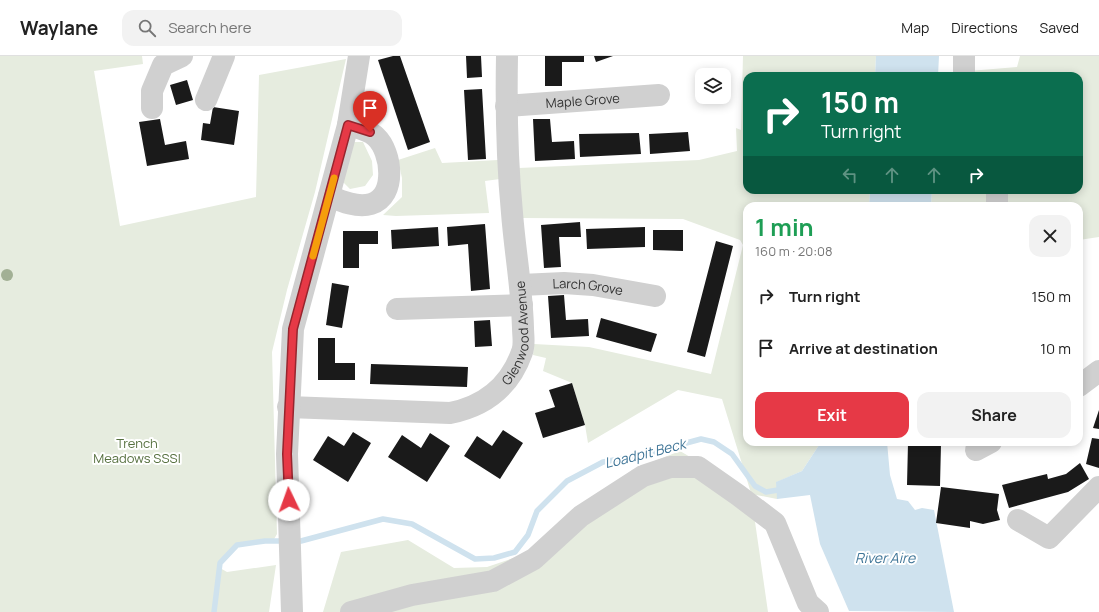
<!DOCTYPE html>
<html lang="en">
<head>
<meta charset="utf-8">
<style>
  body { margin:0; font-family:Manrope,sans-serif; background:#f2f2f2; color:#222; height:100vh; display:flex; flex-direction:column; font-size:15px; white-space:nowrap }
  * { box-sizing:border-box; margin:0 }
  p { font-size:13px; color:#767676 }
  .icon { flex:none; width:22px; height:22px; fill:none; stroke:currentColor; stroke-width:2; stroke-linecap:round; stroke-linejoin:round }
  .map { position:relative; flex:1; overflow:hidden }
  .side { position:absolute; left:743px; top:146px; width:340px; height:244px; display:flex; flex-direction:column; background:#fff; border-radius:12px; box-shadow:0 2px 10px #0003 }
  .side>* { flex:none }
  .hud { position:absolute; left:743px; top:16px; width:340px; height:122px; border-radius:12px; box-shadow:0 2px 10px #0003; background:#0b6e4f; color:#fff; overflow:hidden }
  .controls { position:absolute; left:695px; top:12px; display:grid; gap:8px }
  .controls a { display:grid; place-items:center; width:36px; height:36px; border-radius:8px; background:#fff; box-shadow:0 2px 10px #0003; font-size:20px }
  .pin { position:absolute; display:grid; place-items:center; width:34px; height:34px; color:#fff; margin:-41px -17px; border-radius:50% 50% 50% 0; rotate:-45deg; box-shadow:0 0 4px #0007 }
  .pin .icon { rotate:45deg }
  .me { position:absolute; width:44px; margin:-22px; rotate:357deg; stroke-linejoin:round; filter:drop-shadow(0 0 3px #0008) }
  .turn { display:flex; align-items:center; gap:14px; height:84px; padding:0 12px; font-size:18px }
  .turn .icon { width:52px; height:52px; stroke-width:2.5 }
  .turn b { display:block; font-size:28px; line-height:34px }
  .lanes { display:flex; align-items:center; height:38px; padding:0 12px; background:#0003; justify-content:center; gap:20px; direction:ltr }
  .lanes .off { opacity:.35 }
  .round { display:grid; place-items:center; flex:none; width:42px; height:42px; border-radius:12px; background:#f2f2f2 }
  .head { display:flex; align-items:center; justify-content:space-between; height:68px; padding:0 12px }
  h1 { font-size:24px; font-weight:700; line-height:30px; color:#1e9e55 }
  .button { display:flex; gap:8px; margin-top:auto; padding:8px 12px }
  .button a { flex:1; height:46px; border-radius:12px; background:#e63946; color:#fff; font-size:16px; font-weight:700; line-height:46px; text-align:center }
  .button a+a { background:#f2f2f2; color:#222 }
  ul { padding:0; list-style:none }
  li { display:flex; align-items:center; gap:12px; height:52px; padding:0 12px }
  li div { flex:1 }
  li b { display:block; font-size:15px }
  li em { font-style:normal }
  header { display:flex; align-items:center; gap:24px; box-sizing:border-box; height:56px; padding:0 20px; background:#fff; border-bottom:1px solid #e0e0e0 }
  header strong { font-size:19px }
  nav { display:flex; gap:22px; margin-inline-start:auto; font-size:14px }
  .search { width:280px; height:36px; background:#f2f2f2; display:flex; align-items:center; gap:10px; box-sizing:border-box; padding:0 14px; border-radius:12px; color:#767676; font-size:15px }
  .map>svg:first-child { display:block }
  .green { fill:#e6ecdf }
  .water { fill:#cfe2ee }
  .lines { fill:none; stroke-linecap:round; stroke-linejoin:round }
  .stream { stroke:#cfe2ee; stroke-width:5.5 }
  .building { fill:#1a1a1a }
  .minor { stroke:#d0d0d0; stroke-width:22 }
  .tree { fill:#a2b095 }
  .route-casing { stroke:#96252e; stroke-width:10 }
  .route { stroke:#e63946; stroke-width:7 }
  .slow { stroke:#f59e0b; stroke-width:7 }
  .labels { text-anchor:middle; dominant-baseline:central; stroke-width:4; stroke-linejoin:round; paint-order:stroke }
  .street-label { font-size:13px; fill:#333; stroke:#fff }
  .park-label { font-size:13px; fill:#56703f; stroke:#fff }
  .water-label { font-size:14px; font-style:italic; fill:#3f7597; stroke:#fff }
</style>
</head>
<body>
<header>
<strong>Waylane</strong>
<div class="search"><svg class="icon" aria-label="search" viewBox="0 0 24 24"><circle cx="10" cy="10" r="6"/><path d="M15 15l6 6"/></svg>Search here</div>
<nav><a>Map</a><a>Directions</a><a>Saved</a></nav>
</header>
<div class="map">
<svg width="1099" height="556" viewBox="0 0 1099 556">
  <rect width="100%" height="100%" fill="#fff"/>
  <path class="green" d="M0,0h142l1,8 -49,7 26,155 136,-29 3,-122 87,-16 -31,133 -28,98 -15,62 5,182 -4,7 -32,3 -21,19v5l7,4 49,-7 -7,47h-269z
    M743,0h133l-1,20h-128v114h123l-1,16h-122v236h74l-19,29 -25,11v17l-26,-5 17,118h-445l18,-60 67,-12 46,28 33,-1 85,-29 60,-68 48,-19 71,42 -29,-94 -44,-9 -90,53 -3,-18 -13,-42 -29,-12 3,-13 -13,-3 1,-11 55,3 122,27 32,-129 -3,-5 -57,-21 -161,-1 -3,-50 180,-8 38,-9 -1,-23 5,2z
    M1020,0h79v181l-20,3v-34h-76l-1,-16h77v-114h-109l-1,-5 48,-4z
    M352,86h11l9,19 1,14 -8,11 -15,3 -9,-9z
    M435,92l7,15 56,-3 2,19 -15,2 4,32 -93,3 -13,-1 19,-18v-19l-4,-18z
    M932,134h54v16h-55z"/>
  <path class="water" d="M876,0h63l-1,20h-63z
    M870,134h62l-1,16h-62z
    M821,386h66l3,33 7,24 11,2 7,9 7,-2 12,2 20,102 -105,-1 -29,-67 -10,-49 -33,4 -1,-17 26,-11z"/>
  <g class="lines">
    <path class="stream" d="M295,485h6l82,-22 29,5 63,35 19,-1 21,-6 13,-17 9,-24 30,-30 36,-19 43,-8 55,-15 13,3 18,12 23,32 11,6 18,-3
      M214,556l6,-49 17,-18 28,-4h21"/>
  </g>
  <path class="building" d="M393,0h7l30,86 -22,8 -30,-90z
    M466,0h15l1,21 -15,1z
    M545,0h39v6h-22v24h-17z
    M594,0h19l-17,6z
    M187,24l6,20 -17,5 -6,-20z
    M482,33l4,70 -18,1 -4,-70z
    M213,51l26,4 -5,34 -33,-5 2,-17 7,1z
    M160,63l5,26 21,-4 3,18 -42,7 -8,-44z
    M533,63h17l2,23 22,-1 1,18 -40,2z
    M688,76l2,19 -40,3 -1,-20z
    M639,77l2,21 -61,3 -1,-23z
    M580,166l1,15h-22l2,30 -17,1 -3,-43z
    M485,168l5,65 -19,2 -3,-47 -20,2 -1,-19z
    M438,171l1,19 -47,3 -1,-19z
    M645,171v20l-58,2 -1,-20z
    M653,174h30v21l-30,-1z
    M343,175h35v13h-19v24h-16z
    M716,185l17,5 -28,111 -18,-5z
    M332,227l17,3 -7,42 -16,-3z
    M564,239l2,25 22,-1 1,17 -38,2 -3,-42z
    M601,262l56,16 -6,18 -55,-15z
    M490,264l2,26 -17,1 -1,-26z
    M318,282h17v25h20v17h-37z
    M371,308l97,3 -1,20 -97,-3z
    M572,327l13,42 -42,13 -8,-25 20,-6 -6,-17z
    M1099,354v19l-6,-1z
    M503,374l20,13 -23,36 -36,-23 13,-20 15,10z
    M353,376l18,11 -23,39 -35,-22 15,-24 16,10z
    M430,377l20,13 -23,36 -39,-25 14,-22 19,13z
    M1092,382l7,1v29l-13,-4z
    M908,387l33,1 -1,42 -33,-1z
    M1080,407l9,16 -21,13 -59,16 -7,-23 45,-11 1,5 18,-5z
    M941,431l58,7 -2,16 3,10 -17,4 -13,-3v7l-34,-5z"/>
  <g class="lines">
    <g class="minor">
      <path d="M964,0v20"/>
      <path d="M206,44l18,-44"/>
      <path id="s1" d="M506,50l153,-11"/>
      <path d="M152,52v-17l11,-26 19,-9"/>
      <path d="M329,140c12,5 28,12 42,8 26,-8 21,-52 5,-67 -7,-7 -18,-9 -28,-12"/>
      <path d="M997,150v-16"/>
      <path id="s2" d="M521,229l43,-2 29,2 62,11"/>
      <path d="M397,253l125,-4"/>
      <path d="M1079,330l20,-15"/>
      <path id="s3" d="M288,351l162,6c35,-7 60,-27 72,-61 3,-7 1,-17 1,-24 -1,-39 -8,-76 -11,-115 -5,-52 -6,-104 -5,-157"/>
      <path d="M976,394l15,-8"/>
      <path d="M1018,464l31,18 50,-51"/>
      <path d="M292,556l-5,-158 6,-125 55,-204 11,-69"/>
      <path d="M351,556l61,-17 81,-14 41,-22 47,-43 62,-40 27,-9h28l40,28 37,28 33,80 10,9"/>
    </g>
  </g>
  <circle class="tree" cx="7" cy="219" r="6"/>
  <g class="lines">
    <defs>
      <path id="route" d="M289,444l-2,-46 6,-125 55,-204 22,7"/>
    </defs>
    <use href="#route" class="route-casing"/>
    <use href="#route" class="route"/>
    <path class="slow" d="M313,200l21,-78"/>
  </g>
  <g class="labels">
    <g class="street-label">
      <text stroke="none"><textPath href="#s1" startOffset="77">Maple Grove</textPath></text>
      <text stroke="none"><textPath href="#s2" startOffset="67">Larch Grove</textPath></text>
      <text stroke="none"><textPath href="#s3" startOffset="279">Glenwood Avenue</textPath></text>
    </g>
    <g class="park-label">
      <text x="137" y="387">Trench<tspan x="137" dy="15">Meadows SSSI</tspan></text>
    </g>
    <g class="water-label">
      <text transform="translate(645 397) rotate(-14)">Loadpit Beck</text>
      <text x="885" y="501">River Aire</text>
    </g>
  </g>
</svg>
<div class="controls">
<a><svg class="icon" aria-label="layers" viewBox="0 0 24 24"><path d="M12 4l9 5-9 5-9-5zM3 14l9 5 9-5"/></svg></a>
</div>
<div class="pin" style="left:370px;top:76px;background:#d93025"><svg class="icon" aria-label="arrive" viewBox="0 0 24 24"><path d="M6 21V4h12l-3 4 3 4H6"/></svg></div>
<svg class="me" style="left:289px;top:444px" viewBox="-20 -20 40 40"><circle r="19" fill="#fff"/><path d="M0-13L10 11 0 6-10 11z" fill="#e63946"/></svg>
<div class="hud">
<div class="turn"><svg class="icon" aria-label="right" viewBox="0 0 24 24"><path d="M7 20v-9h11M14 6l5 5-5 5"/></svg><div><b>150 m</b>Turn right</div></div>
<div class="lanes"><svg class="icon off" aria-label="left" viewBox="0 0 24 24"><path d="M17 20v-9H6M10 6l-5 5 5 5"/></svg><svg class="icon off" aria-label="ahead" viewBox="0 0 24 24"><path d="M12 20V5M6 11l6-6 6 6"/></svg><svg class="icon off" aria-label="ahead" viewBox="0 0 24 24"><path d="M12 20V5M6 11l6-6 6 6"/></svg><svg class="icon" aria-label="right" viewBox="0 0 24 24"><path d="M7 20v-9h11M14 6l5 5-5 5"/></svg></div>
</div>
<section class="side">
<div class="head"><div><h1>1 min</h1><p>160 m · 20:08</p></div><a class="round"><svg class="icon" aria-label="close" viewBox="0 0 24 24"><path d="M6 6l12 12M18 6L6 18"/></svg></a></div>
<ul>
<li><svg class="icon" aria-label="right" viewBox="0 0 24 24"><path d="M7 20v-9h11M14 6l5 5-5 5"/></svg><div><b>Turn right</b></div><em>150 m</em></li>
<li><svg class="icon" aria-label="arrive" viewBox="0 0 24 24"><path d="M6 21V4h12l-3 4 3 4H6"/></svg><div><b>Arrive at destination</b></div><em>10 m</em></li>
</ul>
<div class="button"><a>Exit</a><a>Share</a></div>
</section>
</div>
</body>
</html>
